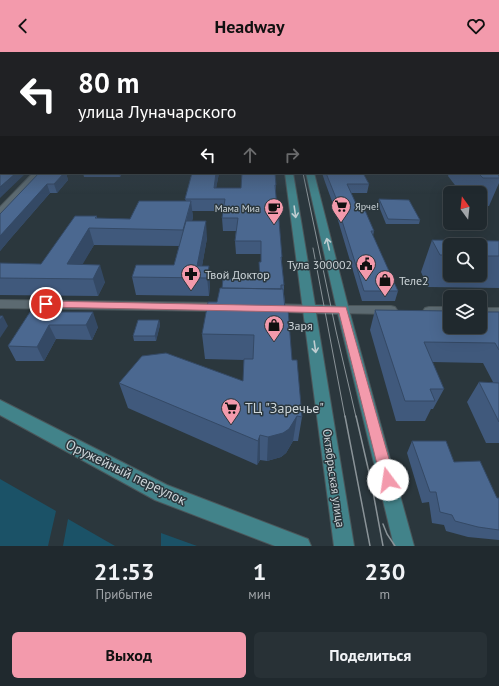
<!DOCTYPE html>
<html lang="ru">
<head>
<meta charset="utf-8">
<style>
  body { margin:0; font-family:"PT Sans",sans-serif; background:#283136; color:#f1f3f6; height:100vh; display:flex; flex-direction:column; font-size:15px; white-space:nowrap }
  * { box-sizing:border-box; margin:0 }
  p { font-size:13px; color:#a2a6aa }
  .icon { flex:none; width:22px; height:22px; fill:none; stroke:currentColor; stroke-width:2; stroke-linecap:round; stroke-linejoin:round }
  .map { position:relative; height:494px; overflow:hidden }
  .drawer { display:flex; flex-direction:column; background:#20292e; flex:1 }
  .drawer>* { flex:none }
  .hud { position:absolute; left:0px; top:0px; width:499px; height:122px; box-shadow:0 4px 16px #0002,0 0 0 1px #3d454a; background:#202124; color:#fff; overflow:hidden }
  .needle { width:26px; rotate:345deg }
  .fabs { position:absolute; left:443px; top:134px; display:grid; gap:8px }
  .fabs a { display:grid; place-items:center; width:44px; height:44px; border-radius:6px; background:#20292e; box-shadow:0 4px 16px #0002,0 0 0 1px #3d454a; font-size:20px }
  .pin { position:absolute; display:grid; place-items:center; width:34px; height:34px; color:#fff; margin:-17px; border:2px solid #fff; border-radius:50%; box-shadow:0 1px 4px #0007 }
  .me { position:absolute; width:44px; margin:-22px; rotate:346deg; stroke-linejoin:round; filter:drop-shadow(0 0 3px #0008) }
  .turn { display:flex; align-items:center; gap:14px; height:84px; padding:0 12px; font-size:18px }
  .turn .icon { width:52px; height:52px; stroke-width:2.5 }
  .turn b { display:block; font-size:28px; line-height:34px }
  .lanes { display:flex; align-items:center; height:38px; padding:0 12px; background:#0003; justify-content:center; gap:20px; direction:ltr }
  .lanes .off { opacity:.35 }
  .eta { display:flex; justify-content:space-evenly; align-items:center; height:68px; text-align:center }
  .eta b { font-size:24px; font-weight:700; line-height:28px }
  .primary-button { display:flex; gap:8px; margin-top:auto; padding:8px 12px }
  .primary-button a { flex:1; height:46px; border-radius:6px; background:#f39aac; color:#111; font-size:16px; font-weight:700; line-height:46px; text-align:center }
  .primary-button a+a { background:#283136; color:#f1f3f6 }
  header { display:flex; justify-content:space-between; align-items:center; height:52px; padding:0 12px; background:#f39aac; color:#111; font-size:18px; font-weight:700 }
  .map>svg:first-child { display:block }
  .green { fill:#1b5267 }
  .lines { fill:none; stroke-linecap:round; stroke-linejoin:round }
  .minor-casing { stroke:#4b565a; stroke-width:2 }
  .major-casing { stroke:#4b565a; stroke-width:2 }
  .minor { fill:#5c6a71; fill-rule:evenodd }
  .major { fill:#42838a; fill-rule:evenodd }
  .tram-far1 { stroke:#8a9398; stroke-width:1 }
  .tram { stroke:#8a9398; stroke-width:1.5 }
  .wall { fill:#40597c; fill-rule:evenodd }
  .shaded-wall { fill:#344965 }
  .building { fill:#4b6890; stroke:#344965 }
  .oneway { stroke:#bfcdd1 }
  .route { fill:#f39aac; stroke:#9e6470 }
  .labels { text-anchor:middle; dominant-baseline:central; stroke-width:3; stroke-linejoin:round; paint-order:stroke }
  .far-poi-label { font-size:10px; fill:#cdd5d9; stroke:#2b373d; text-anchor:start }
  .poi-label { font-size:12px; fill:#cdd5d9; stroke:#2b373d; text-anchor:start }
  .street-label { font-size:12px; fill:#cdd5d9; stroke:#2b373d }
  .near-poi-label { font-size:14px; fill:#cdd5d9; stroke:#2b373d; text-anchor:start }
  .near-street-label { font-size:14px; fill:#cdd5d9; stroke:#2b373d }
</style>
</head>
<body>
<header><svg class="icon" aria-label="back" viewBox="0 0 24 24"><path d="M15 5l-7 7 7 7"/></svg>Headway<svg class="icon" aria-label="heart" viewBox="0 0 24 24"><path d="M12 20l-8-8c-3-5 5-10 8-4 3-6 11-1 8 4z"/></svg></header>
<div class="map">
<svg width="499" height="494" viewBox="0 0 499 494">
  <rect width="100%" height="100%" fill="#2b373d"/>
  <path class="green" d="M0,427l56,32 -8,35h-48z
    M68,467l47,27h-52z
    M161,481l36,13h-36z"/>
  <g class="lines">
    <defs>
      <path id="minor" d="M498,73h1v4h-1z
        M33,121h8l-38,41 -3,1v-8z
        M0,248l222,3 4,1 2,3 -2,3 -4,1 -222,-3z
        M269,252l40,1 4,1 2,3 -2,3 -4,1 -44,-2 -2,-3 2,-3z
        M343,254h48l4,1 2,3 -2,3 -4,1 -52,-1 -2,-3 2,-3z
        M429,255h21v8l-25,-1 -2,-3 2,-3z
        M480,256h19v8h-19z"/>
      <path id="major" d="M285,121h8l22,132 21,1 -30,-133h8l35,137 65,236h-20l-56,-232 -22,-1 38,233h-20z
        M0,348l167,85 141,54 3,7h-36l-120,-46 -155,-85z"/>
    </defs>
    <use href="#minor" class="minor-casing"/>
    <use href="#major" class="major-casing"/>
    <use href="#minor" class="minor"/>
    <use href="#major" class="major"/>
    <path class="tram-far1" d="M303,121l33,158 20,86
      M313,196l32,169"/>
    <path class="tram" d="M345,364l25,130
      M356,364l15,65 12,65
      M383,472l4,10 8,12"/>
  </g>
  <path class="wall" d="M64,121h2l2,7 -11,13h-7l-40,46 -10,12v-37z
    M83,121h39l-2,4h-36z
    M192,121h27l-3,15h25l35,-3v10l6,62v7l2,21v9l8,66 10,57 -4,24h-5l-7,12 -5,4 -14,4 -7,-1 -3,5 -129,-57 -9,-25 124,-2 1,-21 -39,-1 -3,-25 15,-32 5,-14 37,-9v-17h2v-8h-25l-1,-13 1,-10h-13l-1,-13 1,-7h-31l1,6 -1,4 15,17 -5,28 8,18 -1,12 -73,-1 -4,-18 42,-12 5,-19 -85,-1 -12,19 23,18 -7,14 -98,-1v-17l41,-14 56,-48v2l33,1 56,-18 -1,-2z
    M322,121h41l6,11 -2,9h-16l7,15 16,23 -1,5 25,55 -3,10h-33l-25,-84v-2l-12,-33z
    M401,121h17v1h-16z
    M449,121h47l3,3v7l-10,23h-9v-13h-19l-13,-17z
    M379,147l41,21 -1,4h-33l-8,-20z
    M432,188l67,1v47l-71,-1 -7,-15zM450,193h30v30h-30z
    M375,258l124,2v131h-13l-19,-41 12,-20h14l-10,-19 -51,-1 12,27 -11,20h-2l-6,12h-29l-26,-91z
    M30,260l68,15 -6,13 -36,-1 -12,22h-28l-8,-15z
    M159,268l1,5 -4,16h-22l-1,-5z
    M412,389l42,21 43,36h2v42l-31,-3 -22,-6 -2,-6 -12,-2 -3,-21 -7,1 -15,-50z"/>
  <path class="shaded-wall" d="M16,121h10l-26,25v-11z
    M64,121h2l2,7 -11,13 -3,-9z
    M119,121h3l-2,4z
    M216,121h3l-5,27v-12z
    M47,132l3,9 -40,46 -10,12v-15z
    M191,149l2,16 -7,29 -2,-16z
    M206,169l1,17 -7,39 -3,-11z
    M89,176l5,17 -20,34 -7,-15z
    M100,213l5,17 -7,14 -5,-17z
    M209,214l1,18 -1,12 -2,-18z
    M93,260l5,15 -6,13 -6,-15z
    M3,264l5,10 -8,12v-18z
    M159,268l1,5 -4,16 -1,-5z
    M49,273l7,14 -12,22 -7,-14z
    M297,364l-4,25 -7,12 -5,4 -14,4 1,-24z
    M260,383v25l-3,5 1,-24z"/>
  <path class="building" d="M1,117v4h15l-16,14v-17z
    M39,121h25l-10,11h-7l-47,52v-22z
    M192,121h24l-2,15h27l1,-15h33l1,12h-1l2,23h1l4,49h-1l3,28h-3v4l-59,-1 1,-9h37l-1,-17h2v-21h-26l3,-23h-16l3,-19h-40z
    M326,121h37l6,11h-22l11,24h6l10,23h-3l27,60h-34l-26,-83h2z
    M478,121h18l3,3v2h-16z
    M379,147l30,1 11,20 -32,-1z
    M139,149h52l-8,29 -94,-2 -22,36 33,1 -7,14 -93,-1v-15l41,1 34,-48h22l-2,2 35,1z
    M186,169h20l-9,45h12l-2,12 -75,-1 4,-12h38z
    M432,188l67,1v15h-19v-11h-30v10h-10z
    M220,236l63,1 2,20h3l4,51h5l5,57 -5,-1 -8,13 -6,4 -15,4 -8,-2 -2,6 -139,-58 23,-27 24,-3 77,28 1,-22h9l1,-24 -52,-1 6,-32h9z
    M375,258l75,1v16h30v-15h19v38l-4,-7 -71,-1 20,47h-14l5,12h-30z
    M30,260h63l-7,13h-37l-12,22 -29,-1z
    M0,264h3l-3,4z
    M138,268h21l-4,16h-22z
    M479,330l20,1v39z
    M412,389h34l8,21 26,-1 17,37h2v32l-21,-3 -23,-6 -3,-6 -12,-3 -4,-20h-6z"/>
  <defs><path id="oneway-shaft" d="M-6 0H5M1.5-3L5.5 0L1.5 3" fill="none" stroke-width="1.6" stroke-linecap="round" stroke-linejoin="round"/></defs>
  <g class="oneway">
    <use href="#oneway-shaft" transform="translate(295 160) rotate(82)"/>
    <use href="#oneway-shaft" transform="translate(328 192) rotate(-103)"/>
    <use href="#oneway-shaft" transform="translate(315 295) rotate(82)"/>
  </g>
  <linearGradient id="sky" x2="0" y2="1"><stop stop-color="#181e22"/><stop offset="0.51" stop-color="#445362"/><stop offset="1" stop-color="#445362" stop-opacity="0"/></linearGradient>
  <rect width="499" height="142" fill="url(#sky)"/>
  <path class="route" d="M46,249l300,6 49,173 -2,5 -5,2 -5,-2 -2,-5 -42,-167 -297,-6 -1,-3 1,-2z"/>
  <defs>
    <symbol id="supermarket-pin" viewBox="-11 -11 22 30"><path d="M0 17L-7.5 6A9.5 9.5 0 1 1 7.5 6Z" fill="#f39aac" stroke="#2b373d"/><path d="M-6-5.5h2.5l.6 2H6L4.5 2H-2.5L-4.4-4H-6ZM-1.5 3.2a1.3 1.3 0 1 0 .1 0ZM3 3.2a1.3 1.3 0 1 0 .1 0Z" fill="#111"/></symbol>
    <symbol id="cafe-pin" viewBox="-11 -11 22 30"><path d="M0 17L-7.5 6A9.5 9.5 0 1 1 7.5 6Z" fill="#f39aac" stroke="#2b373d"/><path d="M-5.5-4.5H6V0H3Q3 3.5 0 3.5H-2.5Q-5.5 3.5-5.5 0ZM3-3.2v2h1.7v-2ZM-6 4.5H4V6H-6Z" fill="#111"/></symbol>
    <symbol id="civic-pin" viewBox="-11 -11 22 30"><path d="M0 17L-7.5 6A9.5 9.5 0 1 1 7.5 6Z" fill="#f39aac" stroke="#2b373d"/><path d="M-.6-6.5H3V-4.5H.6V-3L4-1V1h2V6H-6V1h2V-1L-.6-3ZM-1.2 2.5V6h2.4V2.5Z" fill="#111"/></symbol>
    <symbol id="pharmacy-pin" viewBox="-11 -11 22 30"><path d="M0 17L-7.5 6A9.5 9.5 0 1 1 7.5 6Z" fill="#f39aac" stroke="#2b373d"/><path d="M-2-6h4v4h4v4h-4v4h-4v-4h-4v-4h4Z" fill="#111"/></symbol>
    <symbol id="shop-pin" viewBox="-11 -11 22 30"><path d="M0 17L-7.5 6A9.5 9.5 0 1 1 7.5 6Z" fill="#f39aac" stroke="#2b373d"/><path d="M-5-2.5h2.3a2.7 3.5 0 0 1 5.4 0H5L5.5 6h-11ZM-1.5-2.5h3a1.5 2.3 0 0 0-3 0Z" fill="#111"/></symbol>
  </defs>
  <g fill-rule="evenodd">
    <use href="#supermarket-pin" x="330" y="143" width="22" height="30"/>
    <use href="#cafe-pin" x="263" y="145" width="22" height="30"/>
    <use href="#civic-pin" x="355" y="201" width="22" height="30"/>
    <use href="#pharmacy-pin" x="180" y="211" width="22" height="30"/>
    <use href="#shop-pin" x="374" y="217" width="22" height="30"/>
    <use href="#shop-pin" x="263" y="262" width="22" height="30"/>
    <use href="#supermarket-pin" x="220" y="345" width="22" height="30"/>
  </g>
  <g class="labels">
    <g class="far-poi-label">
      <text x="355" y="154">Ярче!</text>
      <text x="260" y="156" text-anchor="end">Мама Миа</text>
    </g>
    <g class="poi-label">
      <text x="352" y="212" text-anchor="end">Тула 300002</text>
      <text x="205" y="222">Твой Доктор</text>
      <text x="399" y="228">Теле2</text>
      <text x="288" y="273">Заря</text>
    </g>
    <g class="street-label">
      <text transform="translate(334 426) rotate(82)">Октябрьская улица</text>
    </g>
    <g class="near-poi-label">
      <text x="245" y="356">ТЦ "Заречье"</text>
    </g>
    <g class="near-street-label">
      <text transform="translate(126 420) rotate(26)">Оружейный переулок</text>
    </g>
  </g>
</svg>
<div class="fabs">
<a><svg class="needle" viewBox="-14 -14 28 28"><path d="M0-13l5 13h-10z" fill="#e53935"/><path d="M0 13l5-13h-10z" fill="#a2a6aa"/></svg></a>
<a><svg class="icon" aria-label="search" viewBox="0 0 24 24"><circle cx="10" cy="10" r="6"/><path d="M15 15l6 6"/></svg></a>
<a><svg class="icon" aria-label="layers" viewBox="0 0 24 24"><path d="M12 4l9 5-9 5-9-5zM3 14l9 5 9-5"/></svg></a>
</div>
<div class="pin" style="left:46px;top:252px;background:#d93025"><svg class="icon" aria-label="arrive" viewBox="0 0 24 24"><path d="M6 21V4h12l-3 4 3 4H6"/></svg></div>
<svg class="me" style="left:388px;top:428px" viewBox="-20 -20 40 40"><circle r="19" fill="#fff"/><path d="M0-13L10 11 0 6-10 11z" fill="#f39aac"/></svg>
<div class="hud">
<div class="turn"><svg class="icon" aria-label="left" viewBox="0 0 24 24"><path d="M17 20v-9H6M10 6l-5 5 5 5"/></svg><div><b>80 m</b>улица Луначарского</div></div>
<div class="lanes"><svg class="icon" aria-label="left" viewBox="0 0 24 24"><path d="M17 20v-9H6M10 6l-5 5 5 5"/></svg><svg class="icon off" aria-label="ahead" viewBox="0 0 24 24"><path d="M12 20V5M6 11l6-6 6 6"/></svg><svg class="icon off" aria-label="right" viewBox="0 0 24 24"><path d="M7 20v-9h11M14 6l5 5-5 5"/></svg></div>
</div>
</div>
<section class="drawer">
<div class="eta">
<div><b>21:53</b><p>Прибытие</p></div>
<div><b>1</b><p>мин</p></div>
<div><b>230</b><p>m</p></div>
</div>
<div class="primary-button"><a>Выход</a><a>Поделиться</a></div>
</section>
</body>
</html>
